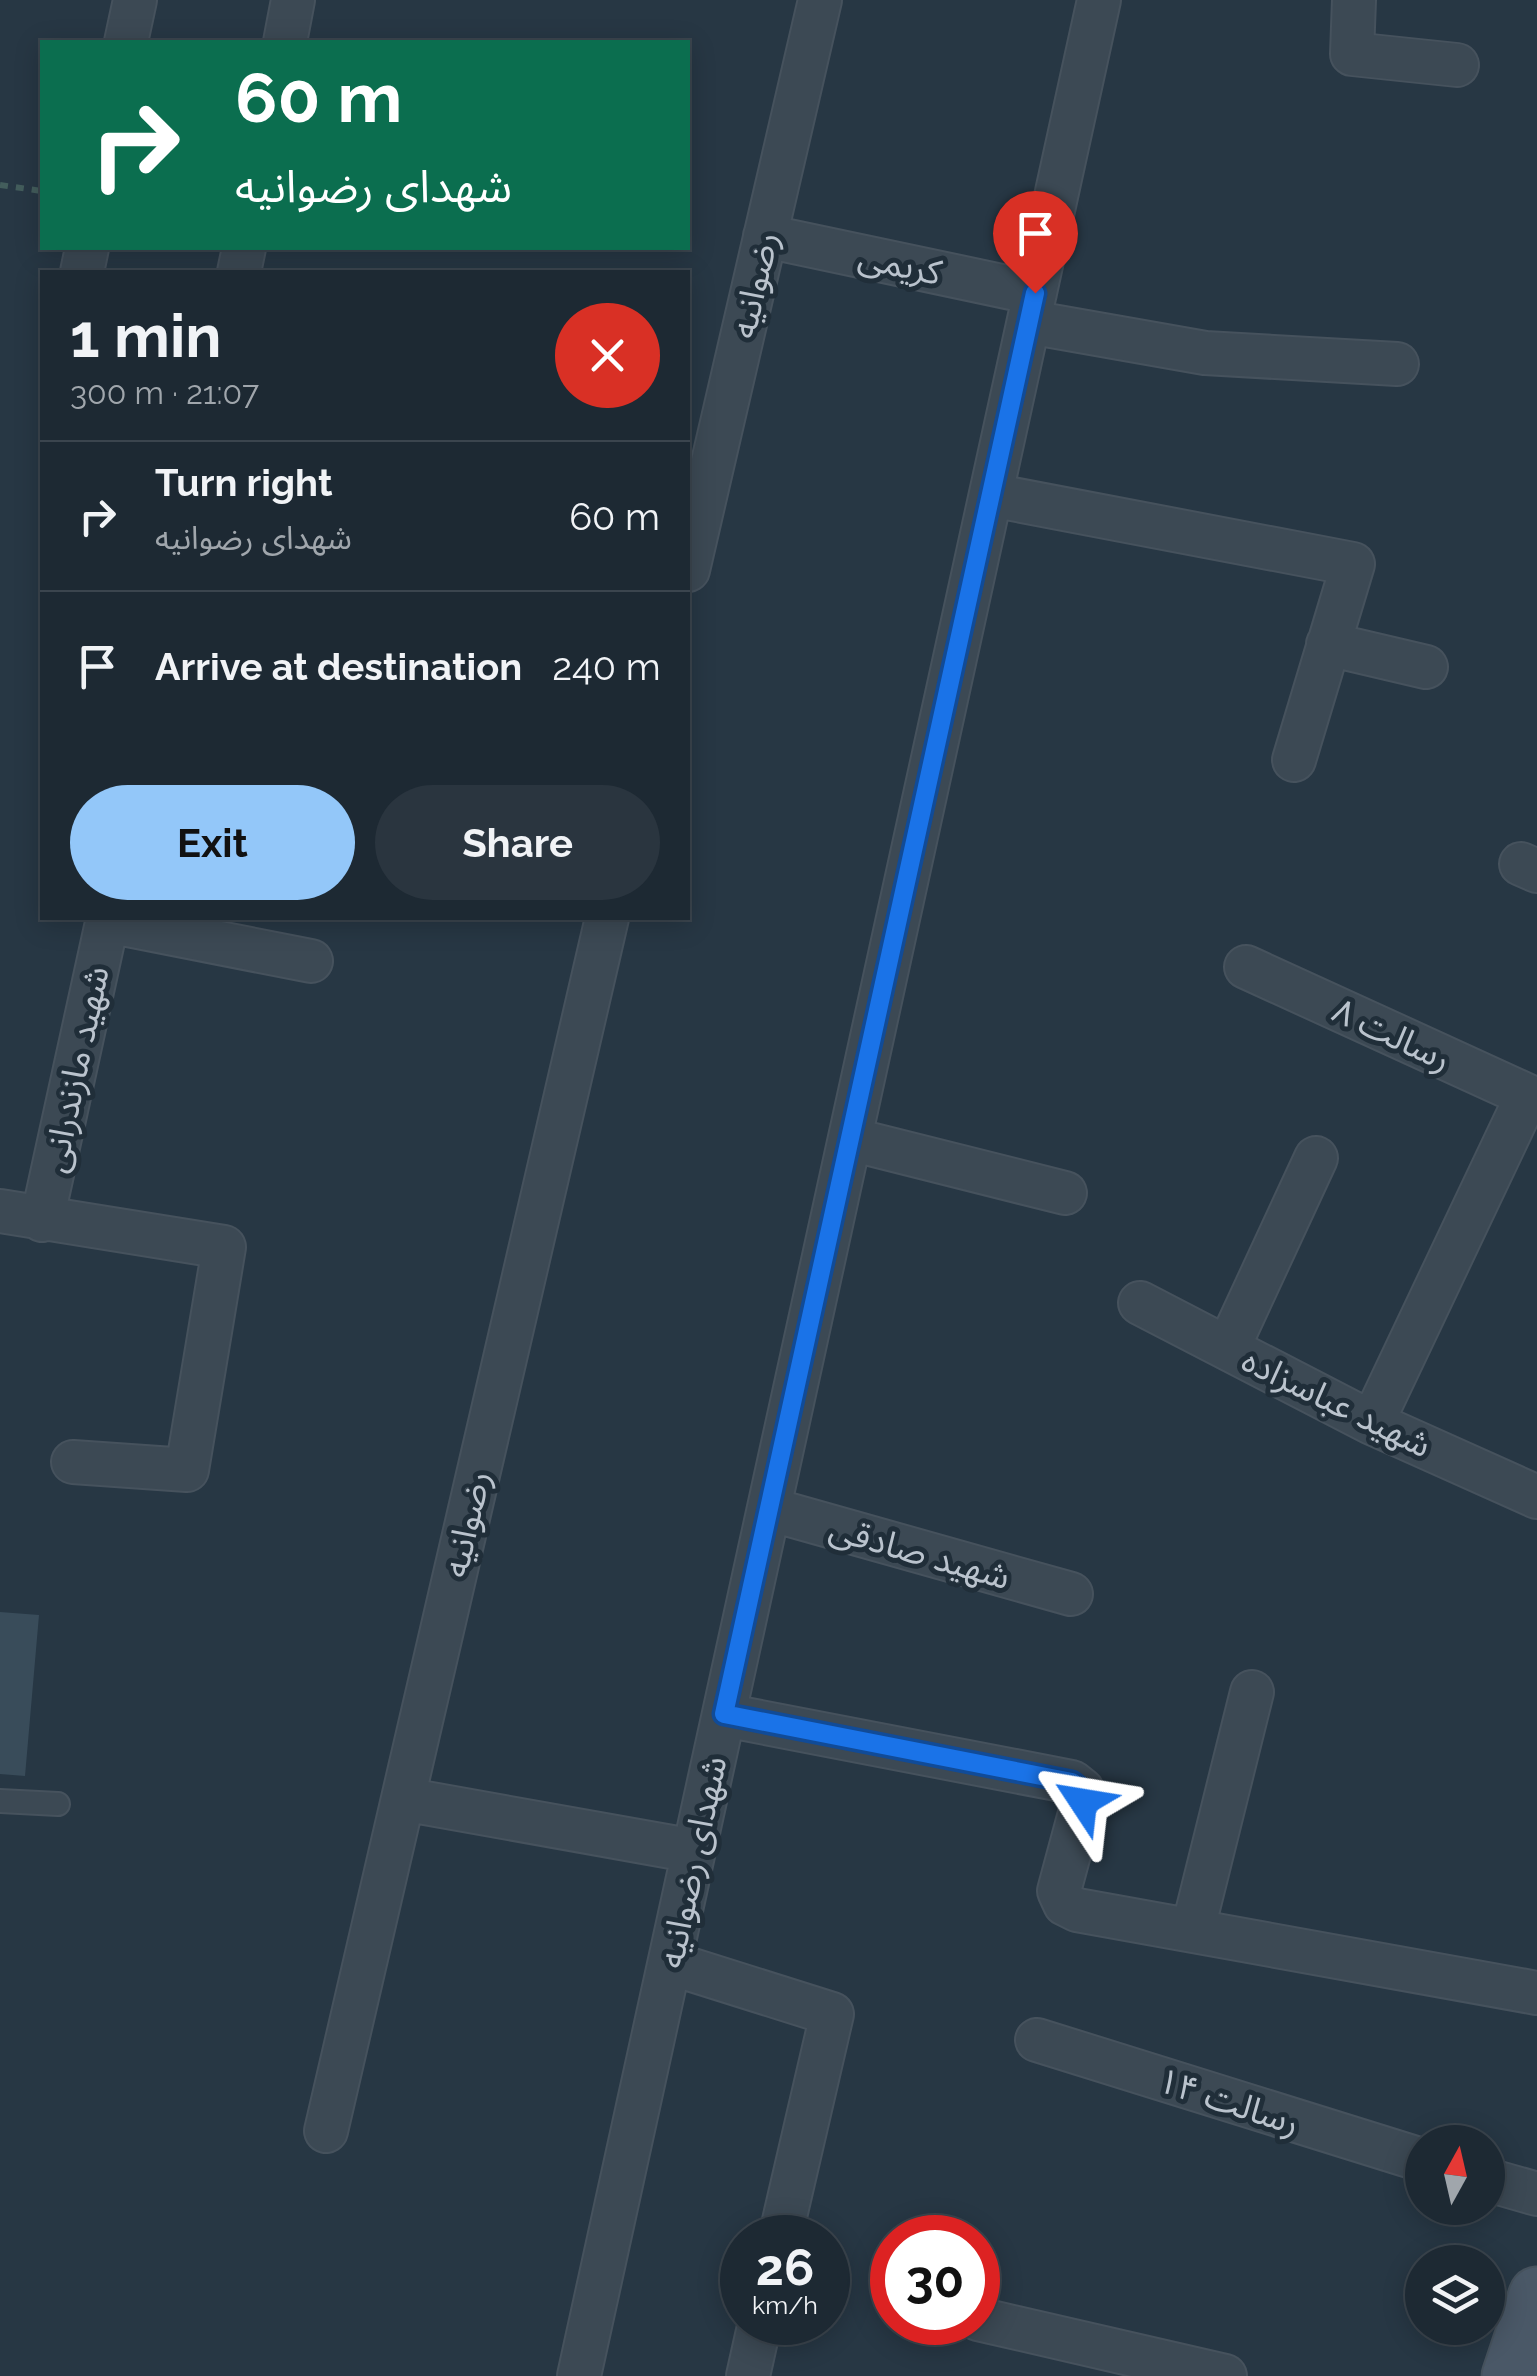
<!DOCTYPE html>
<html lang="en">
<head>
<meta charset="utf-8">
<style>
  body { margin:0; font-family:Raleway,"Noto Sans Arabic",sans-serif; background:#2a353f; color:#f1f3f6; height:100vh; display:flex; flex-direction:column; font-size:38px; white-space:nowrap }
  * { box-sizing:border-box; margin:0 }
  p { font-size:32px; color:#a0a6ac }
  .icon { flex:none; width:55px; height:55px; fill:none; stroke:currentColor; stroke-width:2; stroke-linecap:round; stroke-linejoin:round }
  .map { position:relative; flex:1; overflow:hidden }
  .panel { position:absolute; left:40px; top:270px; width:650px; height:650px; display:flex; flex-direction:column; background:#1d2933; border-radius:0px; box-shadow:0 5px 25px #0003,0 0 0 2px #3b454e }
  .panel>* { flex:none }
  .hud { position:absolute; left:40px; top:40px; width:650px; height:210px; border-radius:0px; box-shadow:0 5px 25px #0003,0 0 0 2px #3b454e; background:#0b6e4f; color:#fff; overflow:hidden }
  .needle { width:65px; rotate:8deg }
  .fabs { position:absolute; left:1405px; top:2125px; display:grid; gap:20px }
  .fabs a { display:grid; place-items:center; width:100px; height:100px; border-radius:50%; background:#1d2933; box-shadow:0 5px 25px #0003,0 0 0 2px #3b454e; font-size:50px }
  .speed { position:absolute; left:720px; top:2215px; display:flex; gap:20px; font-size:50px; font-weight:700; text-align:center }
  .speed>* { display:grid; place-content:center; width:130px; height:130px; border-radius:50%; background:#1d2933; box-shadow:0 5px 25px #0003,0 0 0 2px #3b454e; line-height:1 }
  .speed small { font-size:25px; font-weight:400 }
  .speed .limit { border:15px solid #d22; background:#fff; color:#111 }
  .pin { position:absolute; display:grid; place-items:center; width:85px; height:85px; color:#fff; margin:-102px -42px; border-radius:50% 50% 50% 0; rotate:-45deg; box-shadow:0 0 10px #0007 }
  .pin .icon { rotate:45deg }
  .me { position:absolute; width:110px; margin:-55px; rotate:303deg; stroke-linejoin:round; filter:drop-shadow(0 0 8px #0008) }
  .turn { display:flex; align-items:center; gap:35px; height:210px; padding:0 30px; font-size:45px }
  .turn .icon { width:130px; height:130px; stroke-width:2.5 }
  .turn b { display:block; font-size:70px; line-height:85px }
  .round { display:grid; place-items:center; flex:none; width:105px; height:105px; border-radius:52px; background:#2a353f }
  .overview { display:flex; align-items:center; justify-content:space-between; height:170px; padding:0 30px }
  h1 { font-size:60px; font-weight:700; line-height:75px }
  .cta { display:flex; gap:20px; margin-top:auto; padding:20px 30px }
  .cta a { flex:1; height:115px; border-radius:60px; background:#93c7f9; color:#111; font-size:40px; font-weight:700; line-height:115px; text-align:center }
  .cta a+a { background:#2a353f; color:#f1f3f6 }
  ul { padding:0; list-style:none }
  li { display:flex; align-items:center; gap:30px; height:150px; padding:0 30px; border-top:2px solid #3b454e }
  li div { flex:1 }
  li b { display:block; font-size:38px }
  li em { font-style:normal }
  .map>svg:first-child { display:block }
  .building { fill:#394c5a }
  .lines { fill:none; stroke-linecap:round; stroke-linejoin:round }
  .lane-casing { stroke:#46525d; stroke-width:26 }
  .street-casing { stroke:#46525d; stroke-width:46 }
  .secondary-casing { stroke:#46525d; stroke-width:59 }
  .path { stroke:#435d5c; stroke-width:6; stroke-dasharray:8 8; stroke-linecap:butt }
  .lane { stroke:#3c4954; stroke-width:22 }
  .street { stroke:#3c4954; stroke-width:42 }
  .secondary { stroke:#4a5867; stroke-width:55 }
  .route-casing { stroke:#114b97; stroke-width:25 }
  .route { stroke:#1a73e8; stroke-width:18 }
  .labels { text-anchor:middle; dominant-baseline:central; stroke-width:10; stroke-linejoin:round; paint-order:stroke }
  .street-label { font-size:35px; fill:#bac3cd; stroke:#202e39 }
</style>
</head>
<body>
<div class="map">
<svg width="1537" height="2376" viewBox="0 0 1537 2376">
  <rect width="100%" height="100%" fill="#273744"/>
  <path class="building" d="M0,1612l39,3 -14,161 -25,-2z"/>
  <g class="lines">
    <defs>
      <path id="lane" d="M0,1801l58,3"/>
      <path id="street" d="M1354,0l-2,54 105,11
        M126,42l9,-42
        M285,42l8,-42
        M765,236l270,57
        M82,272l5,-24
        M239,272l5,-24
        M1029,322l176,31 192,11
        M991,495l362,69 -59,196
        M688,570l132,-570
        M1328,644l98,23
        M1521,864l16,7
        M107,921l204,40
        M1246,967l291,133
        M850,1139l215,54
        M0,1211l224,36 -37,223 -114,-8
        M42,1220l66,-302
        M1140,1303l232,120 165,74
        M1228,1348l88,-190
        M1372,1423l155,-327
        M769,1509l302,85
        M724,1715l348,67 10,8 1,12 -24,89 6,13 12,6 460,83
        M403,1799l291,52
        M1193,1929l59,-237
        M670,1963l162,51 -52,224
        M1037,2040l385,120
        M326,2131l281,-1213
        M1488,2180l49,14
        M978,2319l247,57
        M579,2376l520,-2376
        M748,2376l12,-54"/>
      <path id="secondary" d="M1510,2376l27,-81"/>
    </defs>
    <use href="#lane" class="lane-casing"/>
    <use href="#street" class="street-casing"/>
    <use href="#secondary" class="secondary-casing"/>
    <path class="path" d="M0,185l42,6"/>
    <use href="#lane" class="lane"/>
    <use href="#street" class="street"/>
    <use href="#secondary" class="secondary"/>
  </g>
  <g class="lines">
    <defs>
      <path id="route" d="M1035,293l-311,1421 348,68 10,8 1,12"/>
    </defs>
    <use href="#route" class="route-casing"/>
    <use href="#route" class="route"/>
  </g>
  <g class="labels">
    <g class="street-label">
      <text transform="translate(900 264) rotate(12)">کریمی</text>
      <text transform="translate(754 285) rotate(-77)">رضوانیه</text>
      <text transform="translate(1392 1034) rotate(25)">رسالت ۸</text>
      <text transform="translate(75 1069) rotate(-78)">شهید مازندرانی</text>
      <text transform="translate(1337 1402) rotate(26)">شهید عباسزاده</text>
      <text transform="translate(466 1524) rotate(-77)">رضوانیه</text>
      <text transform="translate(920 1552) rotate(16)">شهید صادقی</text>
      <text transform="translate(692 1862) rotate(-78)">شهدای رضوانیه</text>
      <text transform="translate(1229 2101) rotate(18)">رسالت ۱۴</text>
    </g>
  </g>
</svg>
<div class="fabs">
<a><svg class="needle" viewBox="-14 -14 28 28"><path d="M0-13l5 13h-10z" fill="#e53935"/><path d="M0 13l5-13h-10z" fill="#a0a6ac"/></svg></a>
<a><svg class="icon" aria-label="layers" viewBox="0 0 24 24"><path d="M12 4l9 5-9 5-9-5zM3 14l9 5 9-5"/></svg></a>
</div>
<div class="speed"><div>26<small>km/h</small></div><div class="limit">30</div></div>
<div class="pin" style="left:1035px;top:293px;background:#d93025"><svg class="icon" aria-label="arrive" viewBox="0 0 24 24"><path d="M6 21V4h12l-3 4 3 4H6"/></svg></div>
<svg class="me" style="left:1083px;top:1802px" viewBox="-20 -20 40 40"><path d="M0-17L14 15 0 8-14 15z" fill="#1a73e8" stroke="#fff" stroke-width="4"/></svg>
<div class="hud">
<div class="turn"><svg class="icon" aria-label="right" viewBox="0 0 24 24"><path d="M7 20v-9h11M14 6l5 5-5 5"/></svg><div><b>60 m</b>شهدای رضوانیه</div></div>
</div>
<section class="panel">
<div class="overview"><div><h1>1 min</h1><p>300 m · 21:07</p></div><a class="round" style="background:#d93025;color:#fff"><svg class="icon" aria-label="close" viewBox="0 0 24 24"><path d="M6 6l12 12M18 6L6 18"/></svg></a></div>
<ul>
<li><svg class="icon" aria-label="right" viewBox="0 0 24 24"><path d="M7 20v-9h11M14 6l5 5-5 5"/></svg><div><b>Turn right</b><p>شهدای رضوانیه</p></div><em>60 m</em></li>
<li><svg class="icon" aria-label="arrive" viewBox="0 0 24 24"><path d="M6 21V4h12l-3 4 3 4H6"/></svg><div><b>Arrive at destination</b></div><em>240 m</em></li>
</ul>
<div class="cta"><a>Exit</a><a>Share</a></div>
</section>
</div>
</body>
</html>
